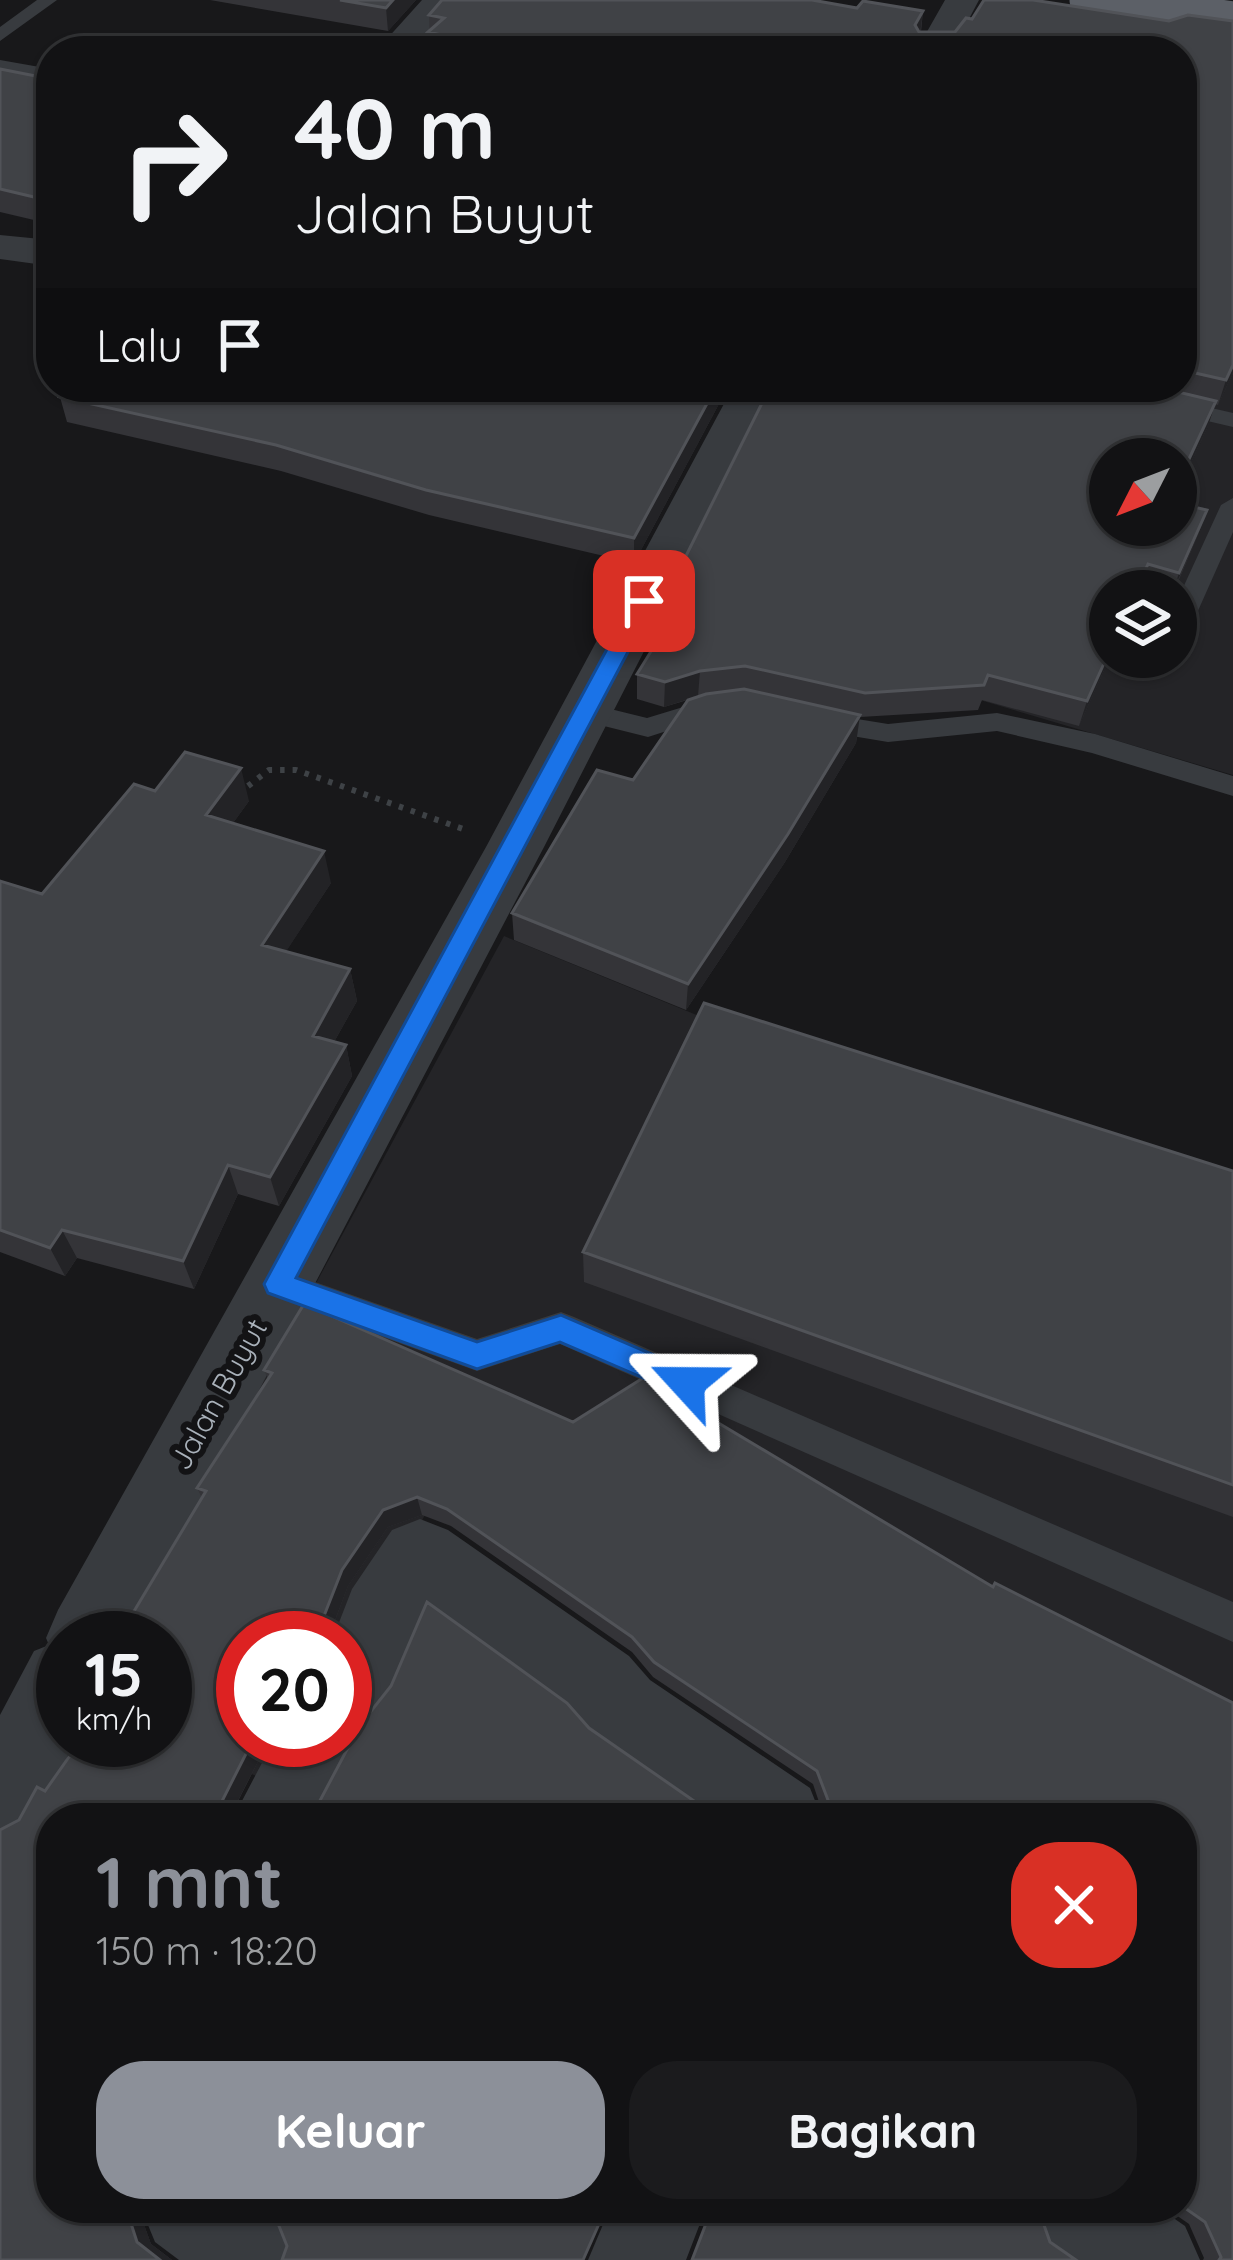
<!DOCTYPE html>
<html lang="id">
<head>
<meta charset="utf-8">
<style>
  body { margin:0; font-family:Quicksand,sans-serif; background:#1b1b1d; color:#f1f3f6; height:100vh; display:flex; flex-direction:column; font-size:45px; white-space:nowrap }
  * { box-sizing:border-box; margin:0 }
  p { font-size:39px; color:#9c9ea0 }
  .icon { flex:none; width:66px; height:66px; fill:none; stroke:currentColor; stroke-width:2; stroke-linecap:round; stroke-linejoin:round }
  .map { position:relative; flex:1; overflow:hidden }
  .drawer { position:absolute; left:36px; top:1803px; width:1161px; height:420px; display:flex; flex-direction:column; background:#121214; border-radius:48px; box-shadow:0 3px 9px #0004,0 0 0 3px #313234 }
  .drawer>* { flex:none }
  .banner { position:absolute; left:36px; top:36px; width:1161px; height:366px; border-radius:48px; box-shadow:0 3px 9px #0004,0 0 0 3px #313234; background:#121214; color:#f1f3f6; overflow:hidden }
  .needle { width:78px; rotate:228deg }
  .buttons { position:absolute; left:1089px; top:438px; display:grid; gap:24px }
  .buttons a { display:grid; place-items:center; width:108px; height:108px; border-radius:50%; background:#121214; box-shadow:0 3px 9px #0004,0 0 0 3px #313234; font-size:60px }
  .speed { position:absolute; left:36px; top:1611px; display:flex; gap:24px; font-size:60px; font-weight:700; text-align:center }
  .speed>* { display:grid; place-content:center; width:156px; height:156px; border-radius:50%; background:#121214; box-shadow:0 3px 9px #0004,0 0 0 3px #313234; line-height:1 }
  .speed small { font-size:30px; font-weight:400 }
  .speed .limit { border:18px solid #d22; background:#fff; color:#111 }
  .pin { position:absolute; display:grid; place-items:center; width:102px; height:102px; color:#fff; margin:-51px; border-radius:24px; box-shadow:0 6px 18px #0006 }
  .me { position:absolute; width:132px; margin:-66px; rotate:294deg; stroke-linejoin:round; filter:drop-shadow(0 0 9px #0008) }
  .turn { display:flex; align-items:center; gap:42px; height:252px; padding:0 60px; font-size:54px }
  .turn .icon { width:156px; height:156px; stroke-width:2.5 }
  .turn b { display:block; font-size:84px; line-height:102px }
  .then { display:flex; align-items:center; height:114px; padding:0 60px; background:#0003; gap:24px; font-size:45px }
  .round { display:grid; place-items:center; flex:none; width:126px; height:126px; border-radius:48px; background:#1b1b1d }
  .overview { display:flex; align-items:center; justify-content:space-between; height:204px; padding:0 60px }
  h1 { font-size:72px; font-weight:800; line-height:90px; color:#8c9099 }
  .action { display:flex; gap:24px; margin-top:auto; padding:24px 60px }
  .action a { flex:1; height:138px; border-radius:48px; background:#8c9099; color:#fff; font-size:48px; font-weight:800; line-height:138px; text-align:center }
  .action a+a { background:#1b1b1d; color:#f1f3f6 }
  .map>svg:first-child { display:block }
  .built { fill:#242427; fill-rule:evenodd }
  .lines { fill:none; stroke-linecap:round; stroke-linejoin:round }
  .minor-tunnel { stroke:#35373a; stroke-width:86; stroke-dasharray:86 42; stroke-linecap:butt }
  .path { stroke:#3e4246; stroke-width:6; stroke-dasharray:4.5 8; stroke-linecap:butt }
  .service { fill:#383b3f; fill-rule:evenodd }
  .minor { fill:#383b3f; fill-rule:evenodd }
  .tertiary { fill:#383b3f; fill-rule:evenodd }
  .trunk-bridge { stroke:#5c6067; stroke-width:39 }
  .wall { fill:#343438; fill-rule:evenodd }
  .shaded-wall { fill:#232326 }
  .building { fill:#404246; stroke:#515358; stroke-width:3; fill-rule:evenodd }
  .route { fill:#1a73e8; stroke:#114b97; stroke-width:3 }
  .labels { text-anchor:middle; dominant-baseline:central; stroke-width:12; stroke-linejoin:round; paint-order:stroke }
  .street-label { font-size:30px; fill:#a9b1ba; stroke:#131315 }
</style>
</head>
<body>
<div class="map">
<svg width="1233" height="2260" viewBox="0 0 1233 2260">
  <rect width="100%" height="100%" fill="#18181a"/>
  <path class="built" d="M1233,362v413l-253,-75 -207,-313h409zM1110,459h66v66h-66zM1110,591h66v66h-66z
    M504,936l217,89 512,177v868l-51,-252h-373l143,-237 -377,-144 -87,-38 -143,263v-24h-102v102h70l-26,51 -122,-59v-94h-41z"/>
  <g class="lines">
    <path class="minor-tunnel" d="M165,1738l96,51 14,29"/>
    <path class="path" d="M248,786l21,-16h27l167,59"/>
    <path class="service" d="M37,0h20l-57,41v-14z
      M0,60l51,9v12l-51,-11z
      M1081,387h40l112,26v14l-149,-35z
      M1233,498v34l-44,99 -13,8v-36l45,-98z
      M1176,655l1,2 -9,17 -9,3 -13,-9 5,-11z
      M716,697l14,9 -4,6 -78,25 -72,-18 -4,-7 14,-9 61,15z
      M814,712l74,12 109,-11 98,21 138,42v20l-141,-43 -95,-22 -109,11 -84,-14 -4,-7 4,-7z
      M278,1269l199,70 84,-27 13,5 659,285v40l-673,-298 -83,27 -211,-76 -6,-11 6,-11z"/>
    <path class="minor" d="M422,0h36l-44,51h-38z
      M0,235l51,5v26l-51,-7z
      M420,1519l28,11 181,126 21,24 160,108 12,30h-115l-115,-80 -21,-24 -141,-103c-21,33 -35,109 -70,124l2,5 -40,78h-89l41,-78h71v-102h-12l19,-49 40,-59z
      M141,2208h128l9,7 14,34 -4,11h-109l-24,-18z
      M610,2208h96l-20,52h-98z
      M1028,2208h131l26,18 15,34h-132l-26,-18z"/>
    <path class="tertiary" d="M945,0h34l-27,51h-36z
      M733,387h46l-235,460 -415,791h-66v102h13l-46,90 -30,12v-127l34,-64 15,-6 -3,-7 12,-28 428,-763z"/>
    <path class="trunk-bridge" d="M1089,0l144,21"/>
  </g>
  <path class="wall" d="M210,0h206l-28,31z
    M442,0h370l45,8 6,-7 60,10 -2,21h34l11,-14 6,1 12,-19h48l137,21 19,-6 45,6v352l-15,32 -3,-1 -7,22 -32,69v-36h-66v66h66v-22l31,7 -9,25 -24,56 -33,-2 -1,2h-30v66l-31,69 -97,-26 -4,10 -118,7 -4,26 -71,119 -99,148 -172,-70 -2,-27 85,-143 36,10 55,-80 16,-5 -40,12 -27,-8v-25l39,-62 -6,-1 1,-25 99,-199h412v-336h-752l-1,-36z
    M0,69l51,10v145l-51,-12z
    M71,387h657l-94,176 -205,-48 -148,-44 -214,-49 -7,-25z
    M155,791l94,10 -16,22 98,60 -45,68 64,18 7,32 -23,41 12,3 6,31 -73,130 -41,-12 -44,95 -117,-31 -12,18 -65,-24v-371l42,13z
    M1233,1171v346l-649,-235 -1,-30z
    M304,1304l269,118 70,-44 350,209 2,-4 238,120v557h-30l1,-2 -15,-34 -23,-16h16v-390h-1131v390h87l13,36 21,16h-172v-430l19,-10 18,-33 8,4 36,-51h84v-102h-47l84,-140 -5,-10 71,-109 -4,-9zM422,1515l29,11 181,126 21,25 160,107 8,24 -114,2 -118,-82 -22,-25 -140,-101 -36,84 -31,39 -45,85 -80,-3 34,-67h-26v-102h96l-6,-12 15,-40 40,-59z"/>
  <path class="shaded-wall" d="M393,0h23l-28,31 -2,-23z
    M923,11l-3,23 -5,-9z
    M1233,365v8l-15,32 8,-25z
    M716,387h12l-94,176v-25z
    M1216,401l-8,25 -32,69v-8z
    M1207,510l-9,25 -25,56 6,-18z
    M1110,650v7l-31,69 8,-25z
    M700,671l-2,25 -34,11 1,-25z
    M860,715l-4,28 -71,119 -99,148 2,-26z
    M241,768l8,33 -34,47 -9,-33z
    M324,851l7,32 -61,93 -8,-31z
    M350,969l7,32 -37,66 -7,-31z
    M346,1045l6,31 -73,130 -9,-29z
    M228,1165l10,29 -44,95 -11,-28z
    M62,1230l15,28 -12,18 -15,-28z
    M417,1497l5,18 -34,12 -40,59 -19,50 -7,-15 20,-51 41,-60z
    M253,1740h16l-40,78 -10,-11z
    M126,2208h12l13,36 21,16h-12l-23,-18z"/>
  <path class="building" d="M340,0h53l-7,8z
    M442,0h370l45,8 6,-7 60,10 -8,14 4,7h36l11,-14 6,1 12,-19h49l136,21 19,-6 45,6v344l-7,15 -44,-10v-319h-748l17,-14 -23,-5 16,-14 -15,-3z
    M0,69l51,10v122l-51,-12z
    M71,387h645l-82,151 -208,-48 -150,-45 -216,-48z
    M770,387h387l59,14 -40,86v-28h-66v66h66v-22l31,7 -28,63 -31,-9 -12,27h-26v59l-23,51 -99,-26 -4,10 -119,8 -120,-27 -45,5 -35,11 -28,-8 52,-84 -18,-4z
    M744,689l116,26 -72,119 -100,150 -176,-71 85,-143 36,10 55,-80 18,-6z
    M185,752l56,16 -35,47 118,36 -62,94 88,24 -37,67 33,9 -76,132 -42,-12 -45,96 -121,-31 -12,18 -50,-18v-349l42,13 92,-110 21,7z
    M704,1003l529,168v314l-650,-233z
    M304,1304l269,118 70,-44 350,209 2,-4 238,120v557h-14l2,-3 -16,-35 -23,-16v-388h-1131v390h75l11,34 23,18h-160v-430l19,-10 18,-33 8,4 36,-51h84v-102h-47l88,-147 -9,-3 75,-115 -8,-3zM417,1497l30,12 185,128 22,25 163,109 14,37 -124,2 -118,-82 -22,-25 -140,-101 -36,84 -31,39 -45,85 -96,-3 34,-67h-10v-102h91v-11l-12,-6 20,-51 41,-60z
    M269,2208h337l-23,52h-301l5,-14 -14,-35z
    M712,2208h326l12,34 26,18h-384z"/>
  <path class="route" d="M644,594l11,7 -359,677 181,64 84,-27 137,59 4,9 -4,10 -11,4 -127,-55 -83,27 -209,-76 -4,-9 369,-683z"/>
  <g class="labels">
    <g class="street-label">
      <text transform="translate(218 1394) rotate(-61)">Jalan Buyut</text>
    </g>
  </g>
</svg>
<div class="buttons">
<a><svg class="needle" viewBox="-14 -14 28 28"><path d="M0-13l5 13h-10z" fill="#e53935"/><path d="M0 13l5-13h-10z" fill="#9c9ea0"/></svg></a>
<a><svg class="icon" aria-label="layers" viewBox="0 0 24 24"><path d="M12 4l9 5-9 5-9-5zM3 14l9 5 9-5"/></svg></a>
</div>
<div class="speed"><div>15<small>km/h</small></div><div class="limit">20</div></div>
<div class="pin" style="left:644px;top:601px;background:#d93025"><svg class="icon" aria-label="arrive" viewBox="0 0 24 24"><path d="M6 21V4h12l-3 4 3 4H6"/></svg></div>
<svg class="me" style="left:687px;top:1383px" viewBox="-20 -20 40 40"><path d="M0-17L14 15 0 8-14 15z" fill="#1a73e8" stroke="#fff" stroke-width="4"/></svg>
<div class="banner">
<div class="turn"><svg class="icon" aria-label="right" viewBox="0 0 24 24"><path d="M7 20v-9h11M14 6l5 5-5 5"/></svg><div><b>40 m</b>Jalan Buyut</div></div>
<div class="then">Lalu<svg class="icon" aria-label="arrive" viewBox="0 0 24 24"><path d="M6 21V4h12l-3 4 3 4H6"/></svg></div>
</div>
<section class="drawer">
<div class="overview"><div><h1>1 mnt</h1><p>150 m · 18:20</p></div><a class="round" style="background:#d93025;color:#fff"><svg class="icon" aria-label="close" viewBox="0 0 24 24"><path d="M6 6l12 12M18 6L6 18"/></svg></a></div>
<div class="action"><a>Keluar</a><a>Bagikan</a></div>
</section>
</div>
</body>
</html>
